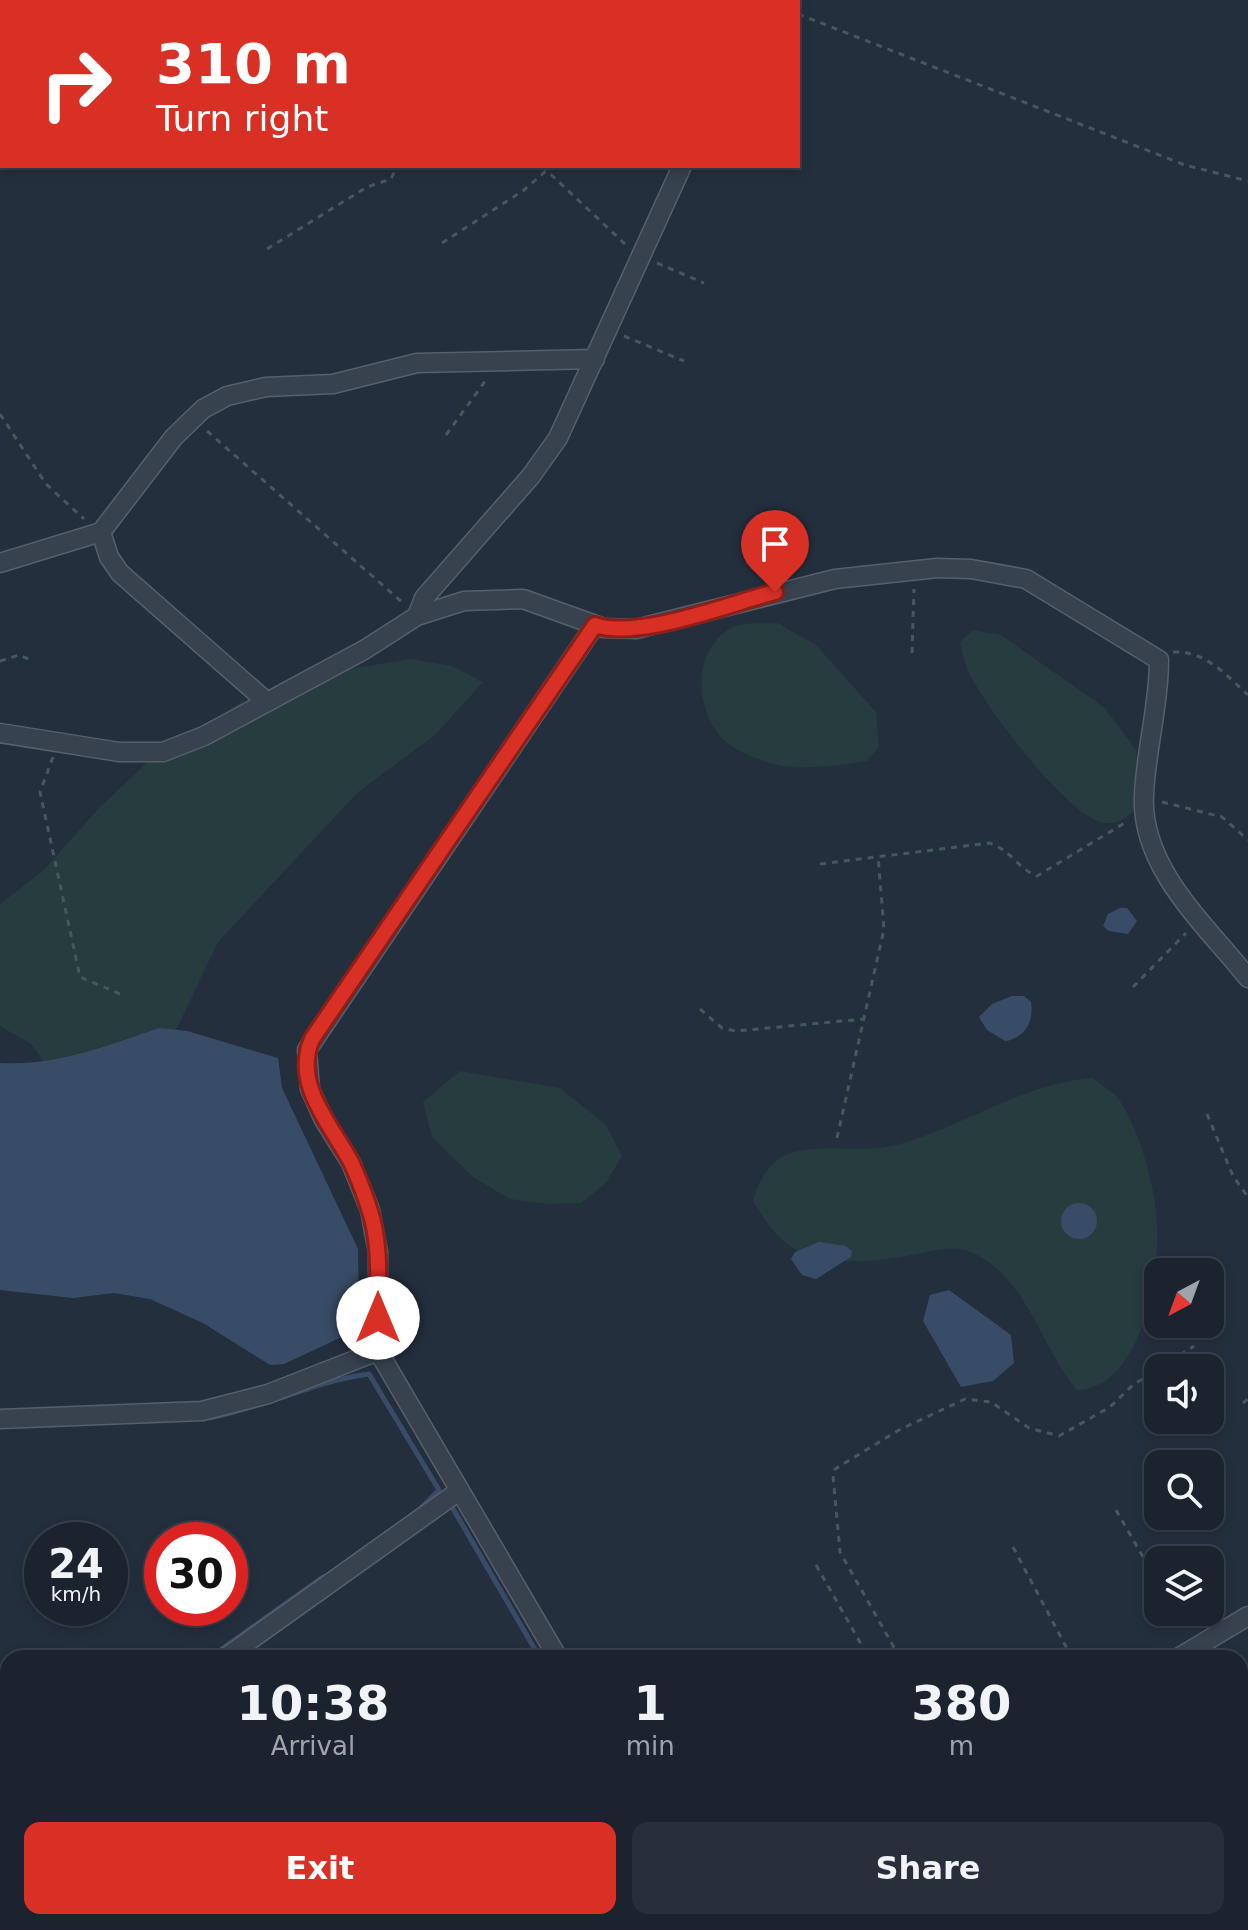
<!DOCTYPE html>
<html lang="en">
<head>
<meta charset="utf-8">
<style>
  body { margin:0; font-family:"DejaVu Sans",sans-serif; background:#282f3a; color:#f1f3f6; height:100vh; display:flex; flex-direction:column; font-size:30px; white-space:nowrap }
  * { box-sizing:border-box; margin:0 }
  p { font-size:26px; color:#a0a4aa }
  .icon { flex:none; width:44px; height:44px; fill:none; stroke:currentColor; stroke-width:2; stroke-linecap:round; stroke-linejoin:round }
  .map { position:relative; flex:1; overflow:hidden }
  .drawer { position:absolute; left:0px; top:1650px; width:1248px; height:280px; display:flex; flex-direction:column; background:#1b232e; border-radius:24px 24px 0 0; box-shadow:0 4px 12px #0003,0 0 0 2px #39404a }
  .drawer>* { flex:none }
  .top-card { position:absolute; left:0px; top:0px; width:800px; height:168px; box-shadow:0 4px 12px #0003,0 0 0 2px #39404a; background:#d93025; color:#fff; overflow:hidden }
  .needle { width:52px; rotate:221deg }
  .buttons { position:absolute; left:1144px; top:1258px; display:grid; gap:16px }
  .buttons a { display:grid; place-items:center; width:80px; height:80px; border-radius:16px; background:#1b232e; box-shadow:0 4px 12px #0003,0 0 0 2px #39404a; font-size:40px }
  .speed { position:absolute; left:24px; top:1522px; display:flex; gap:16px; font-size:40px; font-weight:700; text-align:center }
  .speed>* { display:grid; place-content:center; width:104px; height:104px; border-radius:50%; background:#1b232e; box-shadow:0 4px 12px #0003,0 0 0 2px #39404a; line-height:1 }
  .speed small { font-size:20px; font-weight:400 }
  .speed .limit { border:12px solid #d22; background:#fff; color:#111 }
  .pin { position:absolute; display:grid; place-items:center; width:68px; height:68px; color:#fff; margin:-82px -34px; border-radius:50% 50% 50% 0; rotate:-45deg; box-shadow:0 0 8px #0007 }
  .pin .icon { rotate:45deg }
  .me { position:absolute; width:88px; margin:-44px; rotate:0deg; stroke-linejoin:round; filter:drop-shadow(0 0 6px #0008) }
  .turn { display:flex; align-items:center; gap:28px; height:168px; padding:0 24px; font-size:36px }
  .turn .icon { width:104px; height:104px; stroke-width:2.5 }
  .turn b { display:block; font-size:56px; line-height:68px }
  .eta { display:flex; justify-content:space-evenly; align-items:center; height:136px; text-align:center }
  .eta b { font-size:48px; font-weight:700; line-height:56px }
  .button { display:flex; gap:16px; margin-top:auto; padding:16px 24px }
  .button a { flex:1; height:92px; border-radius:16px; background:#d93025; color:#fff; font-size:32px; font-weight:700; line-height:92px; text-align:center }
  .button a+a { background:#282f3a; color:#f1f3f6 }
  .map>svg:first-child { display:block }
  .green { fill:#263c3f }
  .water { fill:#394c67 }
  .lines { fill:none; stroke-linecap:round; stroke-linejoin:round }
  .stream { stroke:#394c67; stroke-width:5 }
  .minor-casing { stroke:#565f6c; stroke-width:21 }
  .path { stroke:#44595c; stroke-width:3; stroke-dasharray:6 6; stroke-linecap:butt }
  .minor { stroke:#38414e; stroke-width:18 }
  .route-casing { stroke:#8d1f18; stroke-width:20 }
  .route { stroke:#d93025; stroke-width:14 }
</style>
</head>
<body>
<div class="map">
<svg width="1248" height="1930" viewBox="0 0 1248 1930">
  <rect width="100%" height="100%" fill="#242f3e"/>
  <path class="green" d="M778,623l38,22 60,67 3,34 -12,15c-30,4 -67,11 -98,2 -12,-4 -34,-13 -43,-21 -33,-30 -35,-96 9,-116 11,-4 31,-2 43,-3z
    M973,630l28,5 104,73 31,42 5,52c-11,12 -18,22 -35,21 -36,-2 -118,-114 -135,-146 -6,-10 -8,-23 -11,-35z
    M411,659l41,7 31,16 -48,53 -77,57 -140,150 -41,86 -41,49 -66,20 -39,-53 -31,-18v-122l43,-33 55,-62 59,-56 86,-52 75,-27z
    M460,1071l100,17 46,37 16,31 -16,27 -25,20 -34,1 -37,-5 -36,-21 -42,-41 -9,-35z
    M1092,1078c9,7 23,14 28,23 21,34 35,83 37,123 3,50 -15,164 -80,166 -36,-42 -50,-114 -106,-138 -19,-8 -41,0 -60,3 -35,7 -87,12 -119,-8 -18,-11 -28,-29 -39,-46 4,-17 17,-41 35,-47 35,-12 74,0 109,-9 66,-18 127,-62 195,-67z"/>
  <path class="water" d="M1120,908h7l10,13 -9,13 -19,-3 -6,-5 5,-12z
    M1012,996h12l7,6c3,20 -6,36 -26,39l-18,-11 -8,-13 13,-13z
    M159,1028l28,3 91,27 4,30 76,161 1,80 -75,35 -14,1 -67,-42 -53,-24 -36,-6 -41,5 -73,-8v-227c56,3 107,-17 159,-35z
    M1061 1221a18 18 0 1 1 36 0a18 18 0 1 1-36 0Z
    M819,1242l27,4 6,5 -1,6 -35,22 -14,-4 -11,-16 4,-7z
    M949,1290l62,45 3,28 -21,18 -32,6 -38,-66 7,-26z"/>
  <g class="lines">
    <path class="stream" d="M209,1418c55,-10 105,-37 160,-44l70,116 -19,19
      M452,1507l88,151
      M209,1658l114,-81
      M385,1922l1,8"/>
    <defs>
      <path id="minor" d="M764,2l1,-2
        M101,532l8,25 11,16 147,129
        M0,563l101,-31 73,-95 29,-28 24,-13 39,-9 67,-3 84,-21 178,-4
        M417,616l7,-18 107,-122 27,-38 124,-272
        M0,733l119,19h44l41,-16 160,-86 53,-34 47,-15 59,-2 81,29 32,1 199,-50 102,-11 34,1 55,10 133,81c0,46 -13,89 -15,135 -4,73 62,130 104,183
        M0,1419l202,-8 66,-17 110,-43
        M225,1658l234,-167
        M558,1658l-180,-307v-99l-8,-42 -19,-47 -27,-43 -14,-31 -3,-39 288,-425
        M1178,1658l70,-42
        M0,1769l8,13
        M0,1825l8,-8
        M712,1922l5,8 14,-8"/>
    </defs>
    <use href="#minor" class="minor-casing"/>
    <path class="path" d="M0,2l2,3
      M798,14l387,151 63,16
      M542,166l85,80
      M442,243l82,-53 23,-20
      M267,249l100,-62 24,-8 6,-13
      M657,263l47,20
      M624,336l60,25
      M0,414l46,70 38,35
      M207,431l196,172
      M446,435l40,-55
      M1173,652c33,-1 52,22 75,43
      M912,653l2,-64
      M0,661l19,-6 14,6
      M53,757l-13,35 40,185 45,19
      M1162,802l60,15 26,23
      M820,864l169,-21c21,6 29,26 48,33l91,-55
      M1133,987l53,-54
      M700,1009l22,19 14,3 128,-12
      M1207,1114l26,62 15,21
      M837,1138l47,-209 -6,-73
      M1160,1368l34,-22
      M1243,1403l5,-4
      M1116,1510l42,73
      M1013,1547l59,111
      M816,1565l53,93
      M1175,1612l12,21
      M900,1658l-60,-106 -7,-76 2,-7 64,-39 66,-31 26,3 38,26 30,8 51,-29 24,-23 24,-14
      M1240,1722l8,13
      M246,1922h18
      M1028,1922l4,8
      M1056,1922l6,8"/>
    <use href="#minor" class="minor"/>
  </g>
  <g class="lines">
    <defs>
      <path id="route" d="M378,1318c0,-37 3,-75 -9,-110 -5,-15 -11,-31 -18,-46 -19,-36 -59,-78 -39,-123l283,-414c43,15 134,-21 180,-33"/>
    </defs>
    <use href="#route" class="route-casing"/>
    <use href="#route" class="route"/>
  </g>
</svg>
<div class="buttons">
<a><svg class="needle" viewBox="-14 -14 28 28"><path d="M0-13l5 13h-10z" fill="#e53935"/><path d="M0 13l5-13h-10z" fill="#a0a4aa"/></svg></a>
<a><svg class="icon" aria-label="sound" viewBox="0 0 24 24"><path d="M4 9h4l5-4v14l-5-4H4zM17 9q2 3 0 6"/></svg></a>
<a><svg class="icon" aria-label="search" viewBox="0 0 24 24"><circle cx="10" cy="10" r="6"/><path d="M15 15l6 6"/></svg></a>
<a><svg class="icon" aria-label="layers" viewBox="0 0 24 24"><path d="M12 4l9 5-9 5-9-5zM3 14l9 5 9-5"/></svg></a>
</div>
<div class="speed"><div>24<small>km/h</small></div><div class="limit">30</div></div>
<div class="pin" style="left:775px;top:592px;background:#d93025"><svg class="icon" aria-label="arrive" viewBox="0 0 24 24"><path d="M6 21V4h12l-3 4 3 4H6"/></svg></div>
<svg class="me" style="left:378px;top:1318px" viewBox="-20 -20 40 40"><circle r="19" fill="#fff"/><path d="M0-13L10 11 0 6-10 11z" fill="#d93025"/></svg>
<div class="top-card">
<div class="turn"><svg class="icon" aria-label="right" viewBox="0 0 24 24"><path d="M7 20v-9h11M14 6l5 5-5 5"/></svg><div><b>310 m</b>Turn right</div></div>
</div>
<section class="drawer">
<div class="eta">
<div><b>10:38</b><p>Arrival</p></div>
<div><b>1</b><p>min</p></div>
<div><b>380</b><p>m</p></div>
</div>
<div class="button"><a>Exit</a><a>Share</a></div>
</section>
</div>
</body>
</html>
